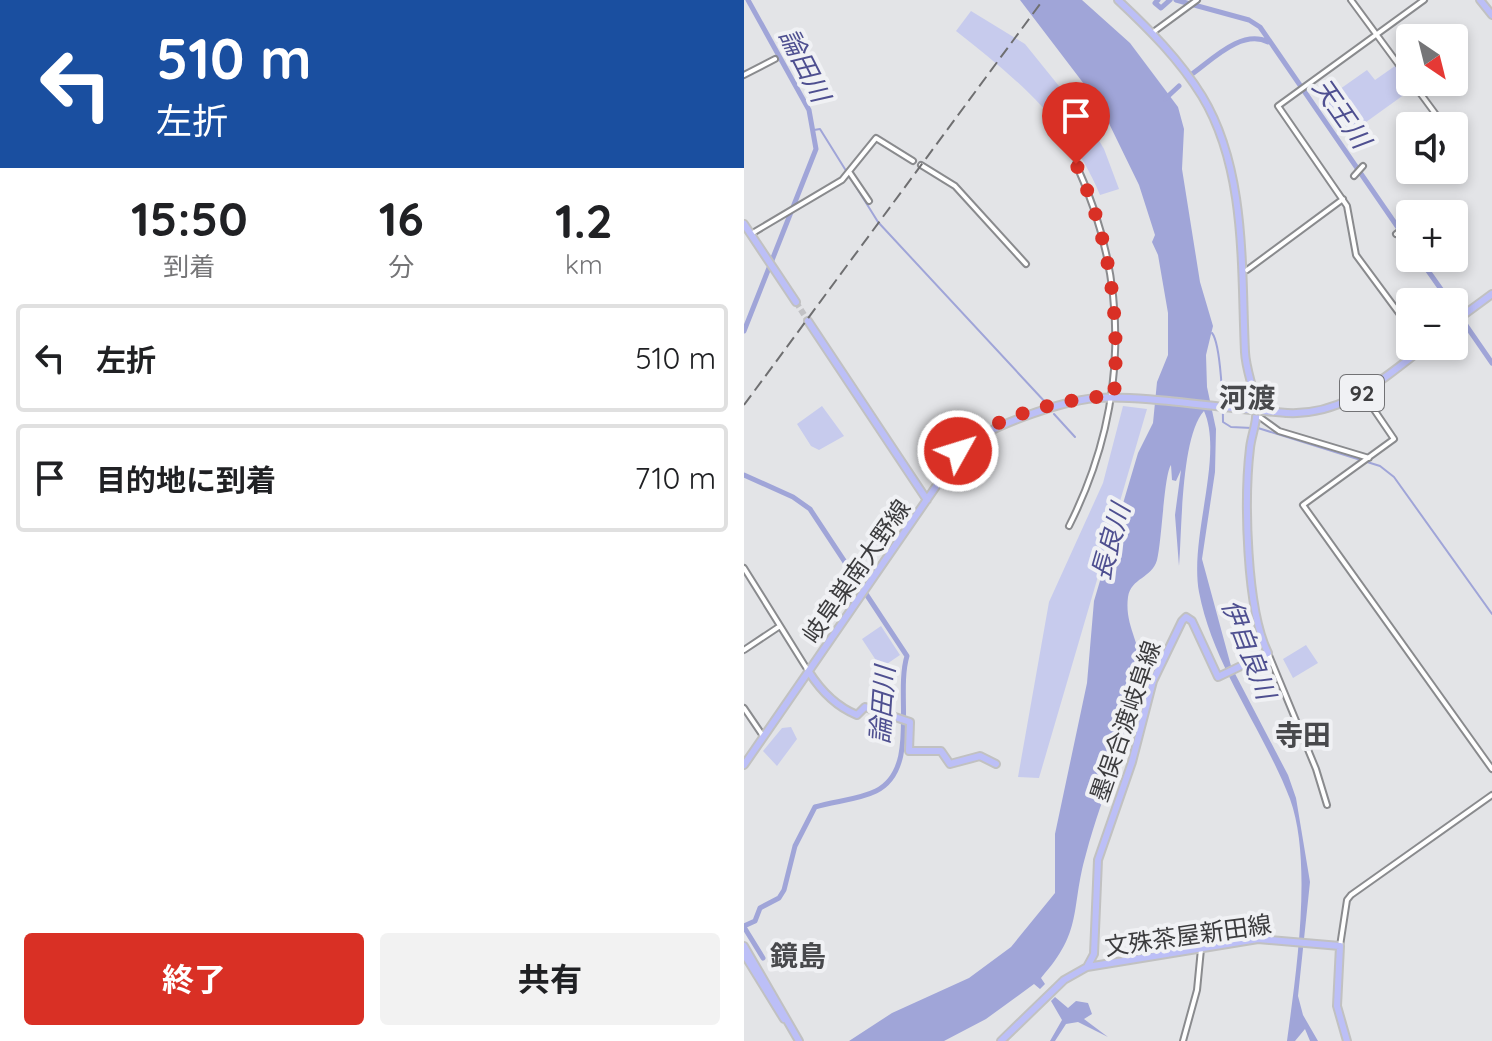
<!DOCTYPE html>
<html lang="ja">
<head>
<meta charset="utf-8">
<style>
  body { margin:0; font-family:Quicksand,"Noto Sans JP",sans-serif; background:#f2f2f2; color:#202124; height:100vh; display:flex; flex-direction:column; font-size:30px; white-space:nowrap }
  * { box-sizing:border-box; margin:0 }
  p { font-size:26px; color:#757577 }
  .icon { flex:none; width:44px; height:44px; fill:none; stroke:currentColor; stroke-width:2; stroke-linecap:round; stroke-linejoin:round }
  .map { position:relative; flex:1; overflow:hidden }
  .side { display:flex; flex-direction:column; background:#fff; width:744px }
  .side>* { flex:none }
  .banner { background:#1a4fa0; color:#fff; overflow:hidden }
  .needle { width:52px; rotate:145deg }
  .fabs { position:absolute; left:652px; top:24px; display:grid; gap:16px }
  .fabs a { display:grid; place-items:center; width:72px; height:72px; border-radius:8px; background:#fff; box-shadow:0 4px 12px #0003; font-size:40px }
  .pin { position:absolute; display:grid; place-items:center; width:68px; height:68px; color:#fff; margin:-82px -34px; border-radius:50% 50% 50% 0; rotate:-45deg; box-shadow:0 0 8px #0007 }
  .pin .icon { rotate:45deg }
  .me { position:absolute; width:88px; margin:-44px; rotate:51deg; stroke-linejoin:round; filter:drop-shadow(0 0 6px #0008) }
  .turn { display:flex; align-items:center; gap:28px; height:168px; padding:0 24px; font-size:36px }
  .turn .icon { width:104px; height:104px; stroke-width:2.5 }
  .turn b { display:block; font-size:56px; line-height:68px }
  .eta { display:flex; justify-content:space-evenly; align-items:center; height:136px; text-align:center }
  .eta b { font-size:48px; font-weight:700; line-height:56px }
  .primary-button { display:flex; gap:16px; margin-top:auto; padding:16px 24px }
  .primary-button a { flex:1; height:92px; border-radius:8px; background:#d93025; color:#fff; font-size:32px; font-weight:700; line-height:92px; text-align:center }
  .primary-button a+a { background:#f2f2f2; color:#202124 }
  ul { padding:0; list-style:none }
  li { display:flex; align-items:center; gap:24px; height:108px; margin:0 16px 12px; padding:0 8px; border:4px solid #e0e0e0; border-radius:8px }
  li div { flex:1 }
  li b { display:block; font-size:30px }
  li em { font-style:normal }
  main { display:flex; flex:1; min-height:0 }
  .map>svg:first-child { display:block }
  .green { fill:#c7cbed }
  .water { fill:#a0a5d8 }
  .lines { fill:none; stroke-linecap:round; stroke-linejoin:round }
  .stream { stroke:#a0a5d8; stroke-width:2 }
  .river { stroke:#a0a5d8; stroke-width:5 }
  .major-tunnel { stroke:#c2c2c5; stroke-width:6; stroke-dasharray:6 3; stroke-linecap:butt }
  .minor-casing { stroke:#8a8b8e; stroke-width:8 }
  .major-casing { stroke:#c1c1c1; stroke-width:10 }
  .minor { stroke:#fff; stroke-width:4 }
  .major { stroke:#bcbff7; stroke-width:6 }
  .rail { stroke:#6f6f71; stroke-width:2; stroke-dasharray:12 6; stroke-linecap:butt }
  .major-bridge-casing { stroke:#c1c1c1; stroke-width:10; stroke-linecap:butt }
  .major-bridge { stroke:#bcbff7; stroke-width:6 }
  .route { stroke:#d93025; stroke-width:14; stroke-dasharray:0 25.2 }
  .labels { text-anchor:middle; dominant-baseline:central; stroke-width:8; stroke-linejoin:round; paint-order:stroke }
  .shield { fill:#f0f1f4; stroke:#727275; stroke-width:2 }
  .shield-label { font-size:22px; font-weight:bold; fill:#3c3c3e }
  .street-label { font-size:24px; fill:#3c3c3e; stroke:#f0f1f4 }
  .water-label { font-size:26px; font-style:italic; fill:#4e4f90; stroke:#f0f1f4 }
  .quarter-label { font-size:28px; font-weight:bold; fill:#48494c; stroke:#f0f1f4 }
</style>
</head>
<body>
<main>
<section class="side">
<div class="banner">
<div class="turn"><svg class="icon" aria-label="left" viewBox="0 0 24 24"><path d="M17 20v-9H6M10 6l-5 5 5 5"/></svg><div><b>510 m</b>左折</div></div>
</div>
<div class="eta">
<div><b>15:50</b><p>到着</p></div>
<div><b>16</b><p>分</p></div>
<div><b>1.2</b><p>km</p></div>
</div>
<ul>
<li><svg class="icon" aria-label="left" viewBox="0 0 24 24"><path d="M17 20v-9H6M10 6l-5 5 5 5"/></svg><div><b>左折</b></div><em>510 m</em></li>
<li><svg class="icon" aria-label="arrive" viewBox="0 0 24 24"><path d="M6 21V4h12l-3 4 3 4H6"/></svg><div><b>目的地に到着</b></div><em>710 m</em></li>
</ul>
<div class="primary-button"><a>終了</a><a>共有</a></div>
</section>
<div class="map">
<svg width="748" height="1041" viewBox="0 0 748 1041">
  <rect width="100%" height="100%" fill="#e3e4e7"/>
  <path class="green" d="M227,11l54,33 63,78 16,27 15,40 -19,6c-29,-71 -84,-117 -144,-164z
    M651,66l17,23 -64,46 -25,-34 44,-31 8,10z
    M78,406l22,30 -25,14 -8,-4 -14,-22z
    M379,406l24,3 -108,369 -21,-1 31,-175 54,-119z
    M137,626l19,29 -19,13 -19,-29z
    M562,645l12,18 -25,15 -10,-19z
    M47,727l6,12 -20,27 -14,-15 19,-23z"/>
  <path class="water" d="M276,0h62l48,43 48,64 6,22 -2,40 18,113 13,44 -7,29 1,32 9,42 -1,43 -13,87 29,107 57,109 8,23 14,84 -12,114 5,19 15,26h-8l-5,-12 -10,12h-8c9,-67 26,-179 3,-242 -27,-70 -77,-133 -91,-207 -10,-55 25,-136 5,-181 -23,25 -22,118 -25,155l-4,-51 6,-45 -5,11 -4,-1 -1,-15c-7,10 -9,75 -14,95 -5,18 -26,18 -29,37 -4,30 15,49 13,76 -3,24 -20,45 -17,70 -14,37 -28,73 -38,111 -16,56 -2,76 -45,124l4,6 -5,5 -6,-5 -48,35 -42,22h-95l43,-28 77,-35 42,-31 44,-54v-59l32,-151 7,-82 44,-148 15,-30 4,-41 11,-27v-42l-10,-58 -6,-13 3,-7 -16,-50 -39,-80z
    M311,997l13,11 8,-7 12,2 4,11 -8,5 24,18 -30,-15 -12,2 -11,17h-5l12,-21 -11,-19z"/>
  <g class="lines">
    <path class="stream" d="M710,46v7
      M70,130l6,-1 58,93 168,181
      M468,333c9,11 11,74 11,89l8,5 21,1
      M310,414l21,23
      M514,428l122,38 14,11 98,137"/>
    <path class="river" d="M414,0l-3,3 6,5 9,-8
      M432,0l73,20 11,7 150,218
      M448,74c21,-15 50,-45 76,-32
      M421,99l14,-13
      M675,258l31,44
      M710,308l38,55
      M0,331l72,-182 -7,-39 -61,-110
      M0,475l49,22 17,12 97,147c-12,39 13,113 -31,135 -18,9 -42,10 -61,16l-20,39 -11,44 -5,8 -19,10 -5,13 -11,5
      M0,927l19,31"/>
    <path class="major-tunnel" d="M52,302l12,19"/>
    <defs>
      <path id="minor" d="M607,0l59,80
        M408,33l45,-33
        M0,75l31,-16
        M668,82l25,34
        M177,165l34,21 71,78
        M106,173l19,28
        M610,176l9,-10
        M7,234l91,-54 34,-42 37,23
        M652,234l8,-6
        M503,270l96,-71
        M666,328l-54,-73 -9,-49 -69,-100 146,-106
        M618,392l32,47 -91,66 189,264
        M513,415l22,16 90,27
        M325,526c59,-117 62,-242 7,-362
        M0,568l63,101
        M0,650l36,-24
        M524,653l48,116 11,36
        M0,708l19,28
        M596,946l7,-46 4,-5 141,-100
        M439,1041l14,-51 4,-41"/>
      <path id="major" d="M736,0l12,15
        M0,224l52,78
        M64,321l119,179
        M710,322l38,-28
        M543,413c58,3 96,-35 139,-67
        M65,672c12,19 26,34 48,43l8,-8 45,15 -1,29h32l9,13 30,-8 16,8
        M0,765l215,-312c22,-26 104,-52 137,-55 44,-3 110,8 156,12
        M0,946l55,95
        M0,954l40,65
        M343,967l7,-13 4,-94 34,-98 21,-81 29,-60 4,-4 6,4 26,56 50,-24c-22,-44 -24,-155 -18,-205 1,-10 5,-20 6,-30 2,-22 -10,-44 -11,-66 -4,-83 2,-182 -43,-256 -23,-37 -53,-67 -84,-96
        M257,1041l63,-61 23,-13 171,-28 82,7 -3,60 10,35"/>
    </defs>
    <use href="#minor" class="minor-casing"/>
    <use href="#major" class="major-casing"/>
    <use href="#minor" class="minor"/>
    <use href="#major" class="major"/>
    <path class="rail" d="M0,405l299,-405"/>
    <defs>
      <path id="major-bridge" d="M508,410l35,3"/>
    </defs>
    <use href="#major-bridge" class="major-bridge-casing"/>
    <use href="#major-bridge" class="major-bridge"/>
  </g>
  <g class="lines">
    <path class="route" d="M214,451c26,-33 114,-55 156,-55 6,-80 -4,-159 -38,-232"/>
  </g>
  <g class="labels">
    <rect class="shield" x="596" y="375" width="44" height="36" rx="6"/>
    <g class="shield-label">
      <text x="618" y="393">92</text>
    </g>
    <g class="street-label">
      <text transform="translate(112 571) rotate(-55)">岐阜巣南大野線</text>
      <text transform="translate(381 721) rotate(-71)">墨俣合渡岐阜線</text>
      <text transform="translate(444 935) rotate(-8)">文殊茶屋新田線</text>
    </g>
    <g class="water-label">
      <text transform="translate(61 65) rotate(63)">論田川</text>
      <text transform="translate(598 113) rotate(55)">天王川</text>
      <text transform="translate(366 542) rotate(-74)">長良川</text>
      <text transform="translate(505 649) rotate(69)">伊自良川</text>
      <text transform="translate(138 705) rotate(-86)">論田川</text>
    </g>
    <g class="quarter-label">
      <text x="503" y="397">河渡</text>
      <text x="559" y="734">寺田</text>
      <text x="54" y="955">鏡島</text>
    </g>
  </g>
</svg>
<div class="fabs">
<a><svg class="needle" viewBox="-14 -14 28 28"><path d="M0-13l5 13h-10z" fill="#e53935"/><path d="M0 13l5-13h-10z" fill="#757577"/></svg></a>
<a><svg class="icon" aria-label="sound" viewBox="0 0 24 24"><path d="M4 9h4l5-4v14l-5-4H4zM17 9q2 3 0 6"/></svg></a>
<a>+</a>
<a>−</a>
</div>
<div class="pin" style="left:332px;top:164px;background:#d93025"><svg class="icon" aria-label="arrive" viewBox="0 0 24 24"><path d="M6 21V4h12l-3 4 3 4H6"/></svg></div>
<svg class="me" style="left:214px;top:451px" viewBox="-20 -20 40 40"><circle r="17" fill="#d93025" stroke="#fff" stroke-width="3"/><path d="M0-11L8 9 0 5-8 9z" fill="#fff"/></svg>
</div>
</main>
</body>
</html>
